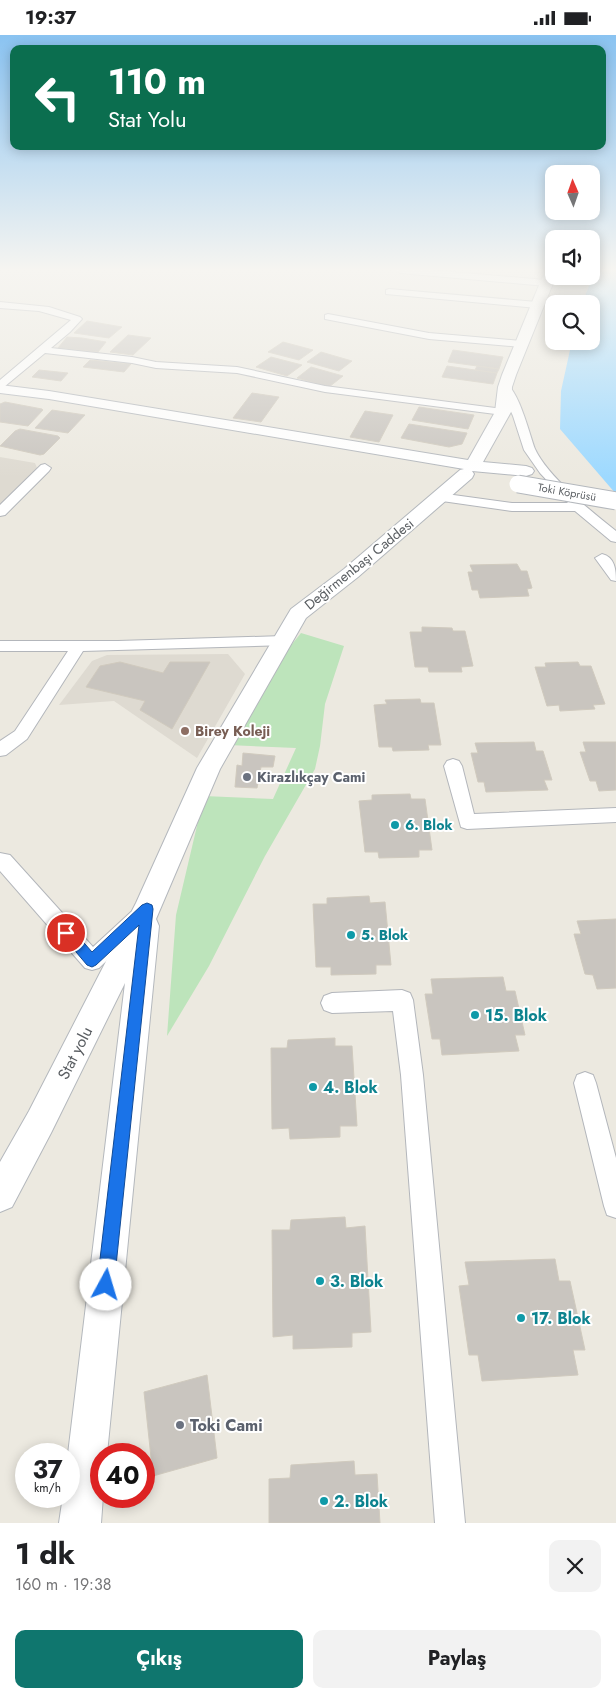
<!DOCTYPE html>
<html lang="tr">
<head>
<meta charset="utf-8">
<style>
  body { margin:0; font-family:Jost,sans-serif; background:#f2f2f2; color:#202124; height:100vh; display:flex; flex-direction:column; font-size:19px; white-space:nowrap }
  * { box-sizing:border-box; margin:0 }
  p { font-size:16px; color:#757577 }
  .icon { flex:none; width:28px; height:28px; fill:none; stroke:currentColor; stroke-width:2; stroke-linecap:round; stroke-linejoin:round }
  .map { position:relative; height:1488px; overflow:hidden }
  .drawer { display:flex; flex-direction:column; background:#fff; flex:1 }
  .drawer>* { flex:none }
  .top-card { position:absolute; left:10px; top:10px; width:596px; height:105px; border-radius:10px; box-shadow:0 2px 12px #0003; background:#0b6e4f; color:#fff; overflow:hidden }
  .needle { width:32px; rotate:358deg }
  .controls { position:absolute; left:545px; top:130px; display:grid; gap:10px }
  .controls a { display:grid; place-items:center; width:55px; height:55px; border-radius:10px; background:#fff; box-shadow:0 2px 12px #0003; font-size:25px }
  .speed { position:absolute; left:15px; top:1408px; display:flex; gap:10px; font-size:25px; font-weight:700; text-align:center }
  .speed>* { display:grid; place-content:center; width:65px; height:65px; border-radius:50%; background:#fff; box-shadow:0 2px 12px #0003; line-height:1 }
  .speed small { font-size:12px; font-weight:400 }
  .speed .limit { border:8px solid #d22; background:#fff; color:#111 }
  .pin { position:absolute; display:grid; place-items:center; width:42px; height:42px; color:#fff; margin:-21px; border:2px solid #fff; border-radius:50%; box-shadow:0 1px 5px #0007 }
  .me { position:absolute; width:55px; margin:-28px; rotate:6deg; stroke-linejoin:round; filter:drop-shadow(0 0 4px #0008) }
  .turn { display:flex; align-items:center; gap:18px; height:105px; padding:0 15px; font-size:22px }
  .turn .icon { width:65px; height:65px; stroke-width:2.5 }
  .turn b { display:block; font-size:35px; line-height:42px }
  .round { display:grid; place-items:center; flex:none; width:52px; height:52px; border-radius:10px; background:#f2f2f2 }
  .headline { display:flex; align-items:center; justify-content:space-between; height:85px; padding:0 15px }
  h1 { font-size:30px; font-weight:700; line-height:38px }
  .primary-button { display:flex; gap:10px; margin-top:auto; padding:10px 15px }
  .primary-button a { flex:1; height:58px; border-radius:10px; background:#0f766e; color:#fff; font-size:20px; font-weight:700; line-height:58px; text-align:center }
  .primary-button a+a { background:#f2f2f2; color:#202124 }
  .status { display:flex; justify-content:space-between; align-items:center; height:35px; padding:0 25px; background:#fff; direction:ltr }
  .status svg { height:14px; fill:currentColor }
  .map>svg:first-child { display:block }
  .education { fill:#dedad1 }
  .green { fill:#bde4bb }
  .water { fill:#9dd9ff }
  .building { fill:#c9c5bf; stroke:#d0cabe }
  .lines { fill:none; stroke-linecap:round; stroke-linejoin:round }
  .street-casing { stroke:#b3b6bb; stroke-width:2 }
  .secondary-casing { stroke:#b4b8bd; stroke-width:2 }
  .street { fill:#fff; fill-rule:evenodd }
  .secondary { fill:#fff; fill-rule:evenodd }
  .secondary-bridge-casing { stroke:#b4b8bd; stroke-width:19; stroke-linecap:butt }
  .secondary-bridge { stroke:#fff; stroke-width:17 }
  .route { fill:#1a73e8; stroke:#114b97 }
  .education-dot { fill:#8d6e63; stroke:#fff; stroke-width:2 }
  .worship-dot { fill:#6b7280; stroke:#fff; stroke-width:2 }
  .culture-dot { fill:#0f9aa8; stroke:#fff; stroke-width:2 }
  .labels { text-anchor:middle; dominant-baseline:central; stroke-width:4; stroke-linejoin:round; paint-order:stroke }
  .far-street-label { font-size:11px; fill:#595d61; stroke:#fff }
  .street-label { font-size:14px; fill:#595d61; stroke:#fff }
  .education-label { font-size:14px; font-weight:bold; fill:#785e54; stroke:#fff; text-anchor:start }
  .worship-label { font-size:14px; font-weight:bold; fill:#5b616d; stroke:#fff; text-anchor:start }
  .culture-label { font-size:14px; font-weight:bold; fill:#0d838f; stroke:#fff; text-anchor:start }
  .near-culture-label { font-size:16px; font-weight:bold; fill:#0d838f; stroke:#fff; text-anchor:start }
  .near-street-label { font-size:16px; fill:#595d61; stroke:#fff }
  .near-worship-label { font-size:16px; font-weight:bold; fill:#5b616d; stroke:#fff; text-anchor:start }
</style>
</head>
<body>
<div class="status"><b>19:37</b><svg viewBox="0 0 49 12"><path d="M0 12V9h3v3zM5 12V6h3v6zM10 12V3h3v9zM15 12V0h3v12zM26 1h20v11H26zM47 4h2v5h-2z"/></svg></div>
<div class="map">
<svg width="616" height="1488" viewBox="0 0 616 1488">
  <rect width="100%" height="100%" fill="#ece9e0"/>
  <path class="education" d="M0,422l35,6 2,5 -37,36z
    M228,619l17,20 -48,84 -83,-57 -55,4 33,-44 15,-6z"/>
  <path class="green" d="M301,598l43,13 -19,58 -5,42 -5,23 -50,87 -56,110 -42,70 9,-121 28,-119 69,3 23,-51 -68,-3 60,-96z"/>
  <path class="water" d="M595,235h21v224l-56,-65 1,-38 11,-50h19v-37h-9z"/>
  <path class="building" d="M87,286l35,6 -13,11 -35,-5z
    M128,300l23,3 -18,17 -23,-3z
    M67,302l15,1 24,4 -8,10 -40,-4z
    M283,307l30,8 -14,10 -31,-8z
    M453,315l50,7 -4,12 -51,-7z
    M321,317l31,9 -13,10 -32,-9z
    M271,322l31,8 -15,11 -31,-9z
    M90,325l41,4 -7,8 -41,-5z
    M447,331l28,4 22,3 -4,11 -51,-7z
    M477,331l22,3 -2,4 -22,-3z
    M311,332l32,9 -14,11 -32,-9z
    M39,335l29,3 -7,8 -29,-4z
    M252,358l27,4 -18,25 -28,-4z
    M5,367l37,7 1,1 -15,16 -28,-4v-18z
    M419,372l55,8 -6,14 -56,-9z
    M52,375l33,5 -17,18 -33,-5z
    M365,376l28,4 -14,27 -29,-5z
    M409,389l58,9 -5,11 -13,3 -48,-9z
    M20,394l38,7 2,2 -16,16 -4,1 -40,-9 15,-15z
    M517,529l4,7h6l5,17 -5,1 2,7 -49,2 -2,-8h-6l-4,-18h5l-3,-7z
    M422,592l30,1 1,3h12l8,35 -12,1 1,5h-33l-1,-5h-13l-5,-35h12z
    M120,627l43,11 7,-11h40l-38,67 -32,-19 5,-9 -59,-14 14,-21z
    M578,627l2,4h11l14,38 -12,1 2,4 -35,2 -1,-6 -12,1 -12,-39h11l-1,-4z
    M420,664l1,4h13l7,42h-13l1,5 -36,1 -1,-4h-13l-5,-42 13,-1 -2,-4z
    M534,707l2,9h7l9,29h-8l4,10 -62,2 -2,-10h-6l-7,-29h7l-3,-10z
    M583,707h33v48l-17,1 -3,-10h-6l-10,-29h6z
    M243,718l32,3 -2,11h-12l-4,21 -22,-1 2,-22 5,1z
    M410,759l1,5h14l7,51h-13v7l-40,1 -1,-6h-13l-6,-51 13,-1v-5z
    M369,861l1,7 15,-1 6,63h-15v9l-45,1v-8h-15l-3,-63h14v-6z
    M616,884v69l-19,1 -4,-14 -8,-1 -11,-40h7l-4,-13z
    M503,942l3,14h9l10,44h-10l4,16 -77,4 -2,-16h-8l-7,-45h8l-2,-15z
    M335,1003v8h17l5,80h-17v11l-50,2 -1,-11 -17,1 -1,-81h16l1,-8z
    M345,1182l1,11 19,-2 6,106 -19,1v14l-59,2v-14l-20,2 -1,-107h18l1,-10z
    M555,1224l4,22h11l15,69h-12l5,25 -96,6 -4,-26h-9l-10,-69 10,-1 -4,-23z
    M207,1340l10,83 -64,18 -9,-84z
    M354,1426l1,14 22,-1 3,49h-111v-44l21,-1 1,-13z"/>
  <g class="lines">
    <defs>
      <path id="street" d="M396,235h34l116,10 4,3 -4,3 -146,-13z
        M389,254l148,13 5,3 -5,3 -151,-14v-4z
        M0,267l49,5 31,10 2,2 -12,13 -19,16 81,9 24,5 81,5 88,19 178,23 6,3 -6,3 -178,-23 -88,-19 -81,-5 -24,-5 -87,-10 -41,34 -4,1v-8l71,-60 -32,-9 -39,-3z
        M328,279l101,19 92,8 5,3 -5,3 -92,-8 -104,-20v-4z
        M505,349c13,3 25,52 30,65 13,28 57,63 81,82v11l-5,-1 -36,-30h-63l-77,-11 -2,-3 6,-4 73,10h56l-28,-30 -16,-23 -11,-34 -13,-29z
        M45,429l6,4 -2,3 -44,44 -5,1v-11l41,-40z
        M602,519c13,3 14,16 14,27l-5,-1 -16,-22z
        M283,601l5,1 3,4 -3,4 -205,6 -56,88 -21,16 -6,1v-15l15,-10 53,-80h-68v-10h118z
        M453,724l6,2 3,5 12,48 142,-6v14l-149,7 -6,-2 -17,-61 3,-5z
        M0,818l10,2 83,92 38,-35 7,-3 7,3 3,6 -3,6 -46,44 -7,2 -7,-2 -85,-97z
        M402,955l8,3 3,7 10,75 42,448h-30l-34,-448 -8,-64 -61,2 -8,-3 -3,-7 3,-7 8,-3z
        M585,1037l8,3 3,8 20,75v60l-9,-3 -3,-9 -30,-123 3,-8z"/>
      <path id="secondary" d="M548,235h6v6h2l-40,99 -4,12 -1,25 -28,50 43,4 6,2 2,3 -2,3 -6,2 -54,-5 2,3 -2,4 -114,99 -52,41 -86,151 -64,150 3,7 -52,528h-6v42h2l-2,27h-42l4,-27h6l-1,-42 57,-471 -74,150 -39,74 -12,5v-50l29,-51 107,-208 61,-135 91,-154 3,-5 53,-40 116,-99 4,-1 -415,-70 -49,-6v-8l49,6 419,69 27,-48 3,-25 4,-12 40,-97z"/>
    </defs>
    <use href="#street" class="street-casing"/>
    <use href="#secondary" class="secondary-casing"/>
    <use href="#street" class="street"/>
    <use href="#secondary" class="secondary"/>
    <defs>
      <path id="secondary-bridge" d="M518,449l98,17"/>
    </defs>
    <use href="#secondary-bridge" class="secondary-bridge-casing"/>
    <use href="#secondary-bridge" class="secondary-bridge"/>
  </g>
  <linearGradient id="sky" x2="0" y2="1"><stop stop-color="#8ac3f1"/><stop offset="0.53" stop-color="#f6f5f1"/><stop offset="1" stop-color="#f6f5f1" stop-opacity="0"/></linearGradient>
  <rect width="616" height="443" fill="url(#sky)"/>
  <path class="route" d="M147,868l5,2 1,4 -39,376 -2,6 -6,3 -6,-3 -3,-6 42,-360 -43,40 -4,2 -5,-2 -27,-32 2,-5 4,-1 5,1 21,24 50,-47z"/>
  <circle class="education-dot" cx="185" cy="696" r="5"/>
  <g class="worship-dot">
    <circle cx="247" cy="742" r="5"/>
    <circle cx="180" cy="1390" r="5"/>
  </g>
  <g class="culture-dot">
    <circle cx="395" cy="790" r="5"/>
    <circle cx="351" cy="900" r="5"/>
    <circle cx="475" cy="980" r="5"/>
    <circle cx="313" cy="1052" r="5"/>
    <circle cx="320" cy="1246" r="5"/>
    <circle cx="521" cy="1283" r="5"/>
    <circle cx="324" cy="1466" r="5"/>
  </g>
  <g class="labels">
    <g class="far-street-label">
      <text transform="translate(567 457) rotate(10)">Toki Köprüsü</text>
    </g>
    <g class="street-label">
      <text transform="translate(359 529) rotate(-39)">Değirmenbaşı Caddesi</text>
    </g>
    <g class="education-label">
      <text x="195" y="696">Birey Koleji</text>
    </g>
    <g class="worship-label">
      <text x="257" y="742">Kirazlıkçay Cami</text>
    </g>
    <g class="culture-label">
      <text x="405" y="790">6. Blok</text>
      <text x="361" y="900">5. Blok</text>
    </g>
    <g class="near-culture-label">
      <text x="485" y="980">15. Blok</text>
      <text x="323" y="1052">4. Blok</text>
      <text x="330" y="1246">3. Blok</text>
      <text x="531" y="1283">17. Blok</text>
      <text x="334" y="1466">2. Blok</text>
    </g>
    <g class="near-street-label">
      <text transform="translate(75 1018) rotate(-63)">Stat yolu</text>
    </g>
    <g class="near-worship-label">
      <text x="190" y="1390">Toki Cami</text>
    </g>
  </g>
</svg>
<div class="controls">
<a><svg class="needle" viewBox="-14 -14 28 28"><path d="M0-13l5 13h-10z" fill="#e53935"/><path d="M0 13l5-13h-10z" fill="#757577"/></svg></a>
<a><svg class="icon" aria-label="sound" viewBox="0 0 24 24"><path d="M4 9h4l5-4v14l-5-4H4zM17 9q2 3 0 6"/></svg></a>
<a><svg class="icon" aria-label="search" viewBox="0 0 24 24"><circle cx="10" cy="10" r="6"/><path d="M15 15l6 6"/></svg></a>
</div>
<div class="speed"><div>37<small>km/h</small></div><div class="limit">40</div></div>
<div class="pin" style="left:66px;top:898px;background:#d93025"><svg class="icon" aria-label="arrive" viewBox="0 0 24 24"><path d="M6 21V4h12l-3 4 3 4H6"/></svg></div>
<svg class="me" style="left:106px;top:1250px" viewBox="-20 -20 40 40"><circle r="19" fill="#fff"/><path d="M0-13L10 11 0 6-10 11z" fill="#1a73e8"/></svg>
<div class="top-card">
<div class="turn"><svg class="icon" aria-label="left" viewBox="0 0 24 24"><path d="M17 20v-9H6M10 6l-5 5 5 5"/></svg><div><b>110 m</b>Stat Yolu</div></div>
</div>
</div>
<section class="drawer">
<div class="headline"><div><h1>1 dk</h1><p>160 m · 19:38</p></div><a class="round"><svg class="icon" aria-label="close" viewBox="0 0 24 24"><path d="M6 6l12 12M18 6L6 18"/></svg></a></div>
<div class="primary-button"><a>Çıkış</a><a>Paylaş</a></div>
</section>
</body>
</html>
